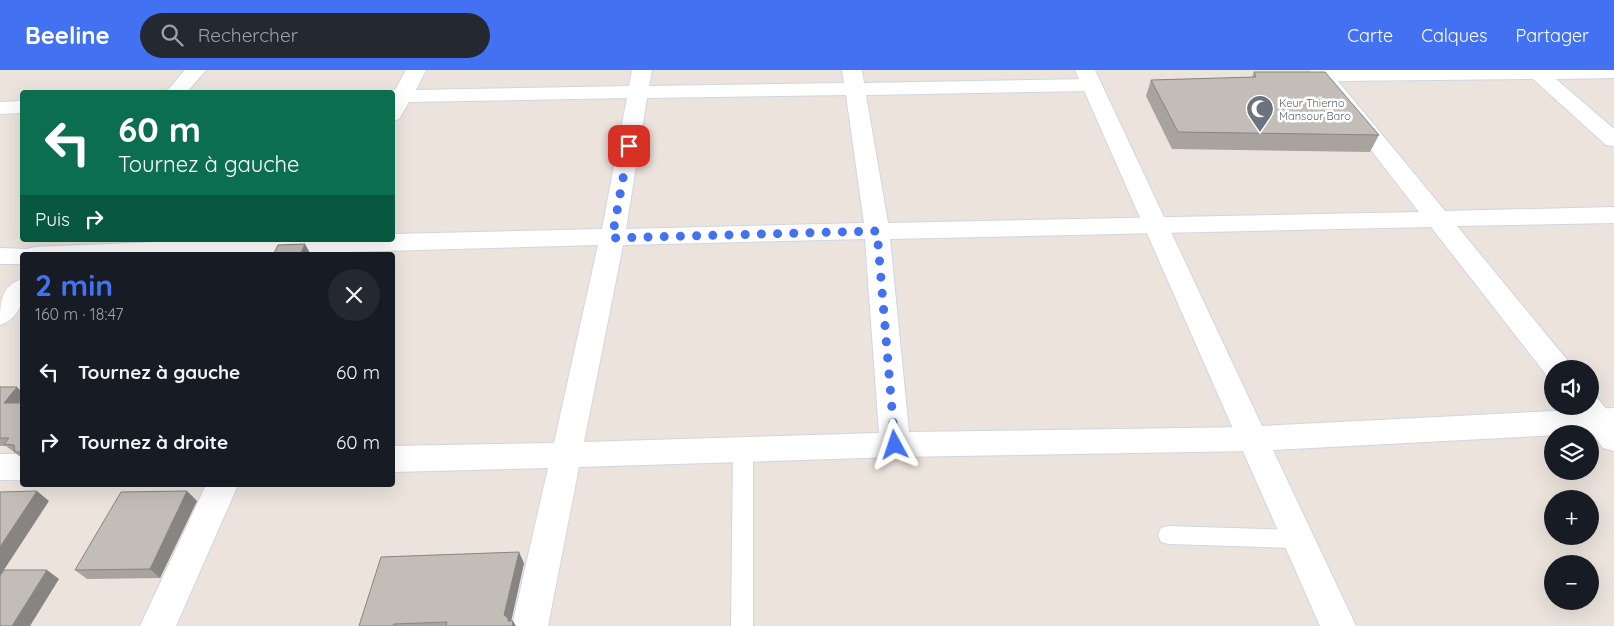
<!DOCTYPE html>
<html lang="fr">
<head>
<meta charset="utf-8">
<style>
  body { margin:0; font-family:Quicksand,sans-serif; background:#242831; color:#f1f3f6; height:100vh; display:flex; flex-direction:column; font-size:19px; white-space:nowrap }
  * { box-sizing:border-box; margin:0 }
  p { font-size:16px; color:#9ea1a6 }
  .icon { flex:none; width:28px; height:28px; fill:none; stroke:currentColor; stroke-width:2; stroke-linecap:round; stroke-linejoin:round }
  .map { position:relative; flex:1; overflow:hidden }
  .drawer { position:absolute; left:20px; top:182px; width:375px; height:235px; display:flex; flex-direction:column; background:#171b24; border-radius:5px; box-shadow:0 5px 20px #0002 }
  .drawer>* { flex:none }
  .guide { position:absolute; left:20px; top:20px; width:375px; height:152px; border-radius:5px; box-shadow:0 5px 20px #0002; background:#0b6e4f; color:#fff; overflow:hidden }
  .controls { position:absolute; left:1544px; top:290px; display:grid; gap:10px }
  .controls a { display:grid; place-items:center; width:55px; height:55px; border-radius:50%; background:#171b24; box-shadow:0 5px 20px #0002; font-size:25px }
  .pin { position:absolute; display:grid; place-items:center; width:42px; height:42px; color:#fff; margin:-21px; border-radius:10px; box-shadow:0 2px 8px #0006 }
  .me { position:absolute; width:55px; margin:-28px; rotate:355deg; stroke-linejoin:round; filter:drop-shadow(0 0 4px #0008) }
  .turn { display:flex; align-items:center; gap:18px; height:105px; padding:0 15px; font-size:22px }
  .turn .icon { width:65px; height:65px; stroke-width:2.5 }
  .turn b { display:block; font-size:35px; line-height:42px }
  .then { display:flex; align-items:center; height:48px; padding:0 15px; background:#0003; gap:10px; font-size:19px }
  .round { display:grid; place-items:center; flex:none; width:52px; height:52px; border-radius:26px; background:#242831 }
  .headline { display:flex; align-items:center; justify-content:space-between; height:85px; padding:0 15px }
  h1 { font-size:30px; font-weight:800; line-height:38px; color:#4272f2 }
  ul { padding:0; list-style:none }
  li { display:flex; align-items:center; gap:15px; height:70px; padding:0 15px }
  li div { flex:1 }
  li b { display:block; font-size:19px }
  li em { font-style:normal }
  header { display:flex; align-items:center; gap:30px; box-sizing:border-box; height:70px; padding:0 25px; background:#4272f2; color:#fff }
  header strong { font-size:24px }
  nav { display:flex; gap:28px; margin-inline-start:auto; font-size:18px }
  .search { width:350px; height:45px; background:#242831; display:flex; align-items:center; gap:12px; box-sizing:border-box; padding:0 18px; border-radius:28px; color:#9ea1a6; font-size:19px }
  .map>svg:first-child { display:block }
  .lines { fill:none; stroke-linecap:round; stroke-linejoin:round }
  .lane-casing { stroke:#d1d6e2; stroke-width:2 }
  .street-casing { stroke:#d1d6e2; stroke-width:2 }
  .secondary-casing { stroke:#d1d6e2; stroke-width:2 }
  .lane { fill:#fff; fill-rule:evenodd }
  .street { fill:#fff; fill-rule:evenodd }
  .secondary { fill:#fff; fill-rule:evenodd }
  .wall { fill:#a8a39e }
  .shaded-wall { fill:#888481 }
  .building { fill:#c3bdb8; stroke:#888481 }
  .route { stroke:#4272f2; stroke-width:9; stroke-dasharray:0 16.2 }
  .labels { text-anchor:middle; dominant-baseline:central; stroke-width:5; stroke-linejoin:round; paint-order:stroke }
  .far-worship-label { font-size:11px; fill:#5b616d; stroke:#fff; text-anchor:start }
</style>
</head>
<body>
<header>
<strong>Beeline</strong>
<div class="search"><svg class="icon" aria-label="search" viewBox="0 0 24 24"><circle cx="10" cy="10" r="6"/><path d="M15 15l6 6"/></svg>Rechercher</div>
<nav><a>Carte</a><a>Calques</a><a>Partager</a></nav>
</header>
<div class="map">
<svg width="1614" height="556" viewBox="0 0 1614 556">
  <rect width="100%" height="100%" fill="#ebe3dc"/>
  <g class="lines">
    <defs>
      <path id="lane" d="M743,373l7,2 3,6v175h-22l2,-175 3,-6z
        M1168,456l130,4 7,2 3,7 -3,7 -7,2 -130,-4 -7,-2 -3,-7 3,-7z"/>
      <path id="street" d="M185,0h21l-19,22h-21z
        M406,0h20l-10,20 213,-4 3,-16h20l-3,16 195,-3 -2,-13h20l2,13 228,-4 7,2 3,4 -3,4 -7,2 -226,4 22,128 531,-11 -110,-142h305v8l-58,1 58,50v17l-8,-1 -73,-66 -195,2 107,130 169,-4v16l-157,3 111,135 4,8h-20v9l-4,-1 -117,-150 -541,12 19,193 343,-5 11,3 4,9 -4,9 -11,3 -357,6 -316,10 -31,159h-36l36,-158 -156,4v-26l162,-3 44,-198 -360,10h-216v9h-22v-16l27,1 8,-2 168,-7h189v-6l210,-5 25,-131 -218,4 -10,17 -7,2v-29h-8l11,-2zM846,25l18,128 -238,6 21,-131zM865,169l14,194 -295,9 39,-197z
        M22,31v12l-22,1v-12z
        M22,209c3,19 -1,39 -22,46 0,-21 0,-39 22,-46z
        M1590,326l7,2 17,20v33l-11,-3 -30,-42h17z
        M0,384h22v26h-22z
        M206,415h32l-62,141h-36z"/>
      <path id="secondary" d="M1075,0h20l167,356 352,-18v24l-341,18 83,176h-36z"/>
    </defs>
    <use href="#lane" class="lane-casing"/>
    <use href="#street" class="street-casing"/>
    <use href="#secondary" class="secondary-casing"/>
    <use href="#lane" class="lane"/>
    <use href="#street" class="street"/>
    <use href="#secondary" class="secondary"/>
  </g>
  <path class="wall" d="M1254,2l125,63 -9,17 -198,-3 -26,-53 5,-16 101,-3z
    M0,317l22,11 -3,5h3v55l-16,-12h-6z
    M187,421l10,10 -37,77 -73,1 -12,-9z
    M524,493l-13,58 5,5h-157z"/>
  <path class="shaded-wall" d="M305,174l6,11h-11z
    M17,317l5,5v6l-9,13 -9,-8z
    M37,421l12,10 -49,75v-29z
    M187,421l10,10 -37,77 -10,-9z
    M519,482l5,11 -13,59 2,-1 3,5h-6l-6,-11z
    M47,500l12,9 -29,47h-18z"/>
  <path class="building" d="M1254,2h71l54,63 -201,-3 -27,-52 105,-3z
    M305,174l-5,11h-27l5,-10z
    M0,317h17l-13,16h18v49h-7l-1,-7 -10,-1 5,-6h-9z
    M37,421l-37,56v-55z
    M187,421l-37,78 -75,1 46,-78z
    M519,482l-15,63 4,3v3h5l-1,5h-66l1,-4 -53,2 -1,2h-34l22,-69z
    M4,500h43l-35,56h-12v-50z"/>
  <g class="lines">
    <path class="route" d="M629,76l-17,92 265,-7 18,214"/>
  </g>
  <defs>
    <symbol id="mosque-pin" viewBox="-11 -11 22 30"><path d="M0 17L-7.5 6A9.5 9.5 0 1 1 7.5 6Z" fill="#6b7280" stroke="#fff"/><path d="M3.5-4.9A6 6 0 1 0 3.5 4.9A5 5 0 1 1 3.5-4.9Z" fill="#fff"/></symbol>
  </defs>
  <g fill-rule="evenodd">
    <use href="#mosque-pin" x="1244" y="23" width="32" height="43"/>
  </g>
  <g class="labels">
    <g class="far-worship-label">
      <text x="1279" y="33">Keur Thierno<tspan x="1279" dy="13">Mansour Baro</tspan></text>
    </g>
  </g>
</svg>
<div class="controls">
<a><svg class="icon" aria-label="sound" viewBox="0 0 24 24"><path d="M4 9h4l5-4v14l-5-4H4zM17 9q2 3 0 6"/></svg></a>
<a><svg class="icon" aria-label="layers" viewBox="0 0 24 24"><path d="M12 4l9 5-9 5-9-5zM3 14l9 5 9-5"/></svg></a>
<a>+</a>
<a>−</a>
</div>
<div class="pin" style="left:629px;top:76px;background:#d93025"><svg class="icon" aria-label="arrive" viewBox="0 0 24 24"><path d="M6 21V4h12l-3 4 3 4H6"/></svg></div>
<svg class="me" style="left:895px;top:375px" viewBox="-20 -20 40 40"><path d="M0-17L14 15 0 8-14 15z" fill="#4272f2" stroke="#fff" stroke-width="4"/></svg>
<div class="guide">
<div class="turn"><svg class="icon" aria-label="left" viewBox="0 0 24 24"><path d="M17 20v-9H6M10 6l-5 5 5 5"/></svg><div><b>60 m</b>Tournez à gauche</div></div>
<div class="then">Puis<svg class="icon" aria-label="right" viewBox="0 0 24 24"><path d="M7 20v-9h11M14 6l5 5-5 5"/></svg></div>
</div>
<section class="drawer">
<div class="headline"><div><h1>2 min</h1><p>160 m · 18:47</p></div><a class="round"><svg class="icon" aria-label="close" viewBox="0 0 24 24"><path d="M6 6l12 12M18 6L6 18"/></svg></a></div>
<ul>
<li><svg class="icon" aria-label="left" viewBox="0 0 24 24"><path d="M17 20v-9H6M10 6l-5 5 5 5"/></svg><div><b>Tournez à gauche</b></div><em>60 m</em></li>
<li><svg class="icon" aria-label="right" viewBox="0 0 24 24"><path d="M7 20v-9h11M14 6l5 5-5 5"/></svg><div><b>Tournez à droite</b></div><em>60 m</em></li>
</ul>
</section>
</div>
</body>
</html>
